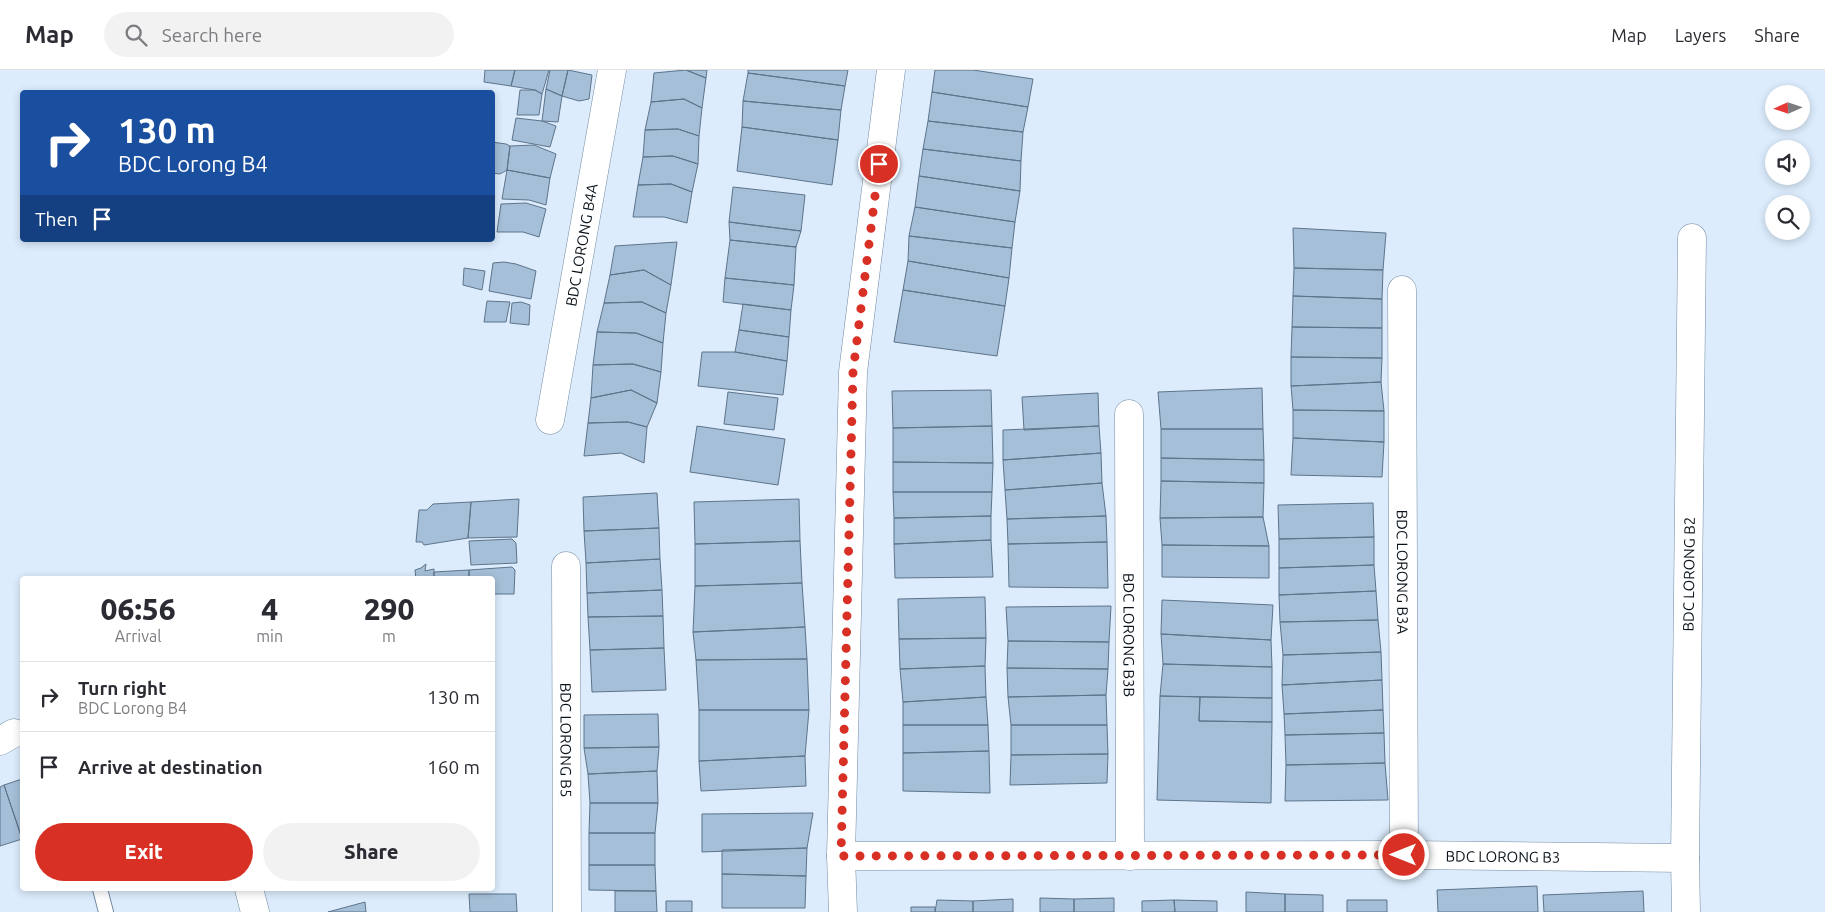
<!DOCTYPE html>
<html lang="en">
<head>
<meta charset="utf-8">
<style>
  body { margin:0; font-family:Ubuntu,sans-serif; background:#f2f2f3; color:#2b2b33; height:100vh; display:flex; flex-direction:column; font-size:19px; white-space:nowrap }
  * { box-sizing:border-box; margin:0 }
  p { font-size:16px; color:#7c7c81 }
  .icon { flex:none; width:28px; height:28px; fill:none; stroke:currentColor; stroke-width:2; stroke-linecap:round; stroke-linejoin:round }
  .map { position:relative; flex:1; overflow:hidden }
  .details { position:absolute; left:20px; top:506px; width:475px; height:315px; display:flex; flex-direction:column; background:#fff; border-radius:5px; box-shadow:0 2px 8px #0003 }
  .details>* { flex:none }
  .guide { position:absolute; left:20px; top:20px; width:475px; height:152px; border-radius:5px; box-shadow:0 2px 8px #0003; background:#1a4fa0; color:#fff; overflow:hidden }
  .needle { width:32px; rotate:267deg }
  .controls { position:absolute; left:1765px; top:15px; display:grid; gap:10px }
  .controls a { display:grid; place-items:center; width:45px; height:45px; border-radius:50%; background:#fff; box-shadow:0 2px 8px #0003; font-size:25px }
  .pin { position:absolute; display:grid; place-items:center; width:42px; height:42px; color:#fff; margin:-21px; border:2px solid #fff; border-radius:50%; box-shadow:0 1px 5px #0007 }
  .me { position:absolute; width:55px; margin:-28px; rotate:270deg; stroke-linejoin:round; filter:drop-shadow(0 0 4px #0008) }
  .turn { display:flex; align-items:center; gap:18px; height:105px; padding:0 15px; font-size:22px }
  .turn .icon { width:65px; height:65px; stroke-width:2.5 }
  .turn b { display:block; font-size:35px; line-height:42px }
  .then { display:flex; align-items:center; height:48px; padding:0 15px; background:#0003; gap:10px; font-size:19px }
  .eta { display:flex; justify-content:space-evenly; align-items:center; height:85px; text-align:center }
  .eta b { font-size:30px; font-weight:800; line-height:35px }
  .cta { display:flex; gap:10px; margin-top:auto; padding:10px 15px }
  .cta a { flex:1; height:58px; border-radius:30px; background:#d93025; color:#fff; font-size:20px; font-weight:800; line-height:58px; text-align:center }
  .cta a+a { background:#f2f2f3; color:#2b2b33 }
  ul { padding:0; list-style:none }
  li { display:flex; align-items:center; gap:15px; height:70px; padding:0 15px; border-top:1px solid #e1e1e2 }
  li div { flex:1 }
  li b { display:block; font-size:19px }
  li em { font-style:normal }
  header { display:flex; align-items:center; gap:30px; box-sizing:border-box; height:70px; padding:0 25px; background:#fff; border-bottom:1px solid #e1e1e2 }
  header strong { font-size:24px }
  nav { display:flex; gap:28px; margin-inline-start:auto; font-size:18px }
  .search { width:350px; height:45px; background:#f2f2f3; display:flex; align-items:center; gap:12px; box-sizing:border-box; padding:0 18px; border-radius:28px; color:#7c7c81; font-size:19px }
  .map>svg:first-child { display:block }
  .building { fill:#a5bfd8; stroke:#5d748b }
  .lines { fill:none; stroke-linecap:round; stroke-linejoin:round }
  .service-casing { stroke:#728aa2; stroke-width:16 }
  .minor-casing { stroke:#728aa2; stroke-width:29 }
  .service { stroke:#fff; stroke-width:14 }
  .minor { stroke:#fff; stroke-width:28 }
  .route { stroke:#d93025; stroke-width:9; stroke-dasharray:0 16.2 }
  .labels { text-anchor:middle; dominant-baseline:central; stroke-width:4.5; stroke-linejoin:round; paint-order:stroke }
  .street-label { font-size:15px; fill:#0a131b; stroke:#dcecfc }
</style>
</head>
<body>
<header>
<strong>Map</strong>
<div class="search"><svg class="icon" aria-label="search" viewBox="0 0 24 24"><circle cx="10" cy="10" r="6"/><path d="M15 15l6 6"/></svg>Search here</div>
<nav><a>Map</a><a>Layers</a><a>Share</a></nav>
</header>
<div class="map">
<svg width="1825" height="842" viewBox="0 0 1825 842">
  <rect width="100%" height="100%" fill="#dcecfc"/>
  <path class="building" d="M485,0h30l-4,16 -27,-4z
    M515,0h34l-7,24 -7,-4 -24,-4z
    M550,0h18l-6,26 -16,-7z
    M568,0l24,5 -3,24 -10,2 -17,-5z
    M686,0l20,8 -4,30 -18,-9 -33,3 3,-29z
    M686,0h21l-1,8z
    M748,0h100l-3,16 -97,-13z
    M935,0h38l60,9 -5,28 -96,-15z
    M748,3l97,13 -4,24 -98,-9z
    M546,19l16,7 -4,26 -16,-1z
    M520,20h15l7,4 -3,21h-22z
    M932,22l96,15 -5,25 -95,-11z
    M684,29l18,9 -3,28 -21,-7 -33,1 6,-28z
    M743,31l98,9 -3,30 -96,-13z
    M516,48l26,3 14,5 -6,21 -38,-7z
    M928,51l95,11 -2,29 -98,-12z
    M742,57l96,13 -6,45 -95,-14z
    M678,59l21,7 -1,28 -25,-8 -30,1 2,-27z
    M492,72l14,2 4,2 -3,24 -7,4 -8,-1z
    M534,75l22,9 -6,24 -43,-8 3,-24z
    M923,79l98,12 -1,30 -101,-15z
    M673,86l25,8 -6,28 -21,-8 -33,1 5,-28z
    M507,100l43,8 -4,27 -17,-5 -27,-1z
    M919,106l101,15 -5,31 -100,-15z
    M671,114l21,8 -5,31 -23,-6h-31l5,-32z
    M733,117l72,8 -4,36 -72,-9z
    M526,133l20,6 -7,28 -16,-5h-26l4,-28z
    M915,137l100,15 -3,26 -103,-12z
    M729,152l72,9 -5,16 -66,-7z
    M1293,158l93,5 -3,37 -89,-2z
    M909,166l103,12 -3,30 -101,-17z
    M730,170l66,7 -2,38 -69,-7z
    M677,172l-6,43 -27,-15 -34,5 5,-29z
    M908,191l101,17 -4,28 -102,-16z
    M504,192l12,2 20,7 -5,28 -42,-8 4,-28z
    M464,198l21,3 -3,19 -19,-5z
    M1294,198l89,2 -1,29 -89,-3z
    M644,200l27,15 -5,28 -24,-11 -38,1 6,-28z
    M725,208l69,7 -3,25 -68,-8z
    M903,220l102,16 -8,50 -103,-14z
    M1293,226l89,3v29l-90,-1z
    M487,231l23,1 -4,20h-22z
    M521,232l9,3 -1,20 -19,-2 2,-20z
    M642,232l24,11 -3,30 -27,-10 -39,-1 7,-29z
    M743,234l48,6 -2,27 -50,-7z
    M1292,257l90,1v30l-91,-1z
    M739,260l50,7 -2,24 -52,-9z
    M597,262l39,1 27,10 -2,29 -28,-8 -40,1z
    M702,282h33l52,9 -4,34 -85,-9z
    M1291,287l91,1 -1,24 -90,4z
    M633,294l28,8 -4,31 -26,-13 -40,8 2,-33z
    M1381,312l3,29 -91,-1 -2,-24z
    M1262,318l1,41h-102l-3,-37z
    M631,320l26,13 -10,24 -19,-5 -40,1 3,-25z
    M991,320l1,36 -99,2 -1,-37z
    M728,322l50,6 -4,32 -50,-6z
    M1098,323l1,33 -75,4 -2,-33z
    M1293,340l91,1v31l-91,-4z
    M628,352l19,5 -3,36 -23,-10 -37,3 4,-33z
    M697,356l88,13 -7,46 -88,-13z
    M992,356l1,37 -100,-1v-34z
    M1099,356l2,27 -98,7v-30z
    M1161,359h102l1,31 -103,-2z
    M1293,368l91,4 -2,35 -91,-2z
    M1101,383l1,30 -97,7 -2,-30z
    M1161,388l103,2v23l-103,-2z
    M893,392l100,1 -1,29h-99z
    M1161,411l103,2 -1,34 -103,1z
    M1102,413l4,33 -99,3 -2,-29z
    M893,422h99l-1,24 -97,2z
    M657,423l2,35 -75,3 -1,-34z
    M519,429l-2,38 -49,1 3,-36z
    M799,429l1,42 -105,3 -1,-42z
    M471,432l-3,36 -44,7 -2,-3h-6l3,-32h8l6,-6z
    M1373,433l1,34 -95,2 -1,-34z
    M991,446v24l-97,4v-26z
    M1106,446l1,26 -99,2 -1,-25z
    M1263,447l6,29 -107,-1 -2,-27z
    M659,458l1,31 -74,4 -2,-32z
    M1374,467v28l-95,3v-29z
    M512,469l4,4 1,20 -46,2 -2,-24z
    M991,470l2,37 -98,1 -1,-34z
    M800,471l2,42 -107,3v-42z
    M1107,472l1,46 -99,-1 -1,-43z
    M1162,475l107,1v32l-107,-1z
    M660,489l2,31 -75,3 -1,-30z
    M426,494l-1,7 9,-2v10h-18l-1,-9 6,-2z
    M1374,495l2,26 -97,4v-27z
    M512,497l3,3 -1,24h-22v-15h-23v-9z
    M469,500v9h-35v-7z
    M802,513l3,44 -112,5 2,-46z
    M662,520l1,26 -75,1 -1,-24z
    M1376,521l2,29 -98,2 -1,-27z
    M985,527l1,41 -87,1 -1,-40z
    M1162,530l111,5 -2,35 -110,-6z
    M1111,536l-2,36 -101,-1 -2,-34z
    M663,546l1,32 -74,2 -2,-33z
    M1378,550l3,32 -98,3 -3,-33z
    M805,557l2,32 -111,1 -3,-28z
    M1161,564l110,6 1,27 -109,-3z
    M986,568l-1,28 -85,3 -1,-30z
    M1008,571l101,1 -1,27 -101,-1z
    M664,578l2,42 -74,2 -2,-42z
    M1381,582l1,28 -100,5 1,-30z
    M807,589l2,51h-110l-3,-50z
    M1163,594l109,3v31l-112,-2z
    M985,596l1,31 -83,5 -3,-33z
    M1007,598l101,1 -2,26 -98,2z
    M1382,610l1,30 -99,4 -2,-29z
    M1106,625l1,30h-96l-3,-28z
    M1160,626l40,1 -1,24 73,1 -1,81 -114,-3z
    M986,627l2,28h-85v-23z
    M1200,627l72,1v24l-73,-1z
    M699,640h110l-4,46 -106,5z
    M1383,640l1,23 -99,2 -1,-21z
    M658,644l1,33 -75,1v-33z
    M903,655h85l1,26 -86,2z
    M1011,655h96l1,29 -97,1z
    M1384,663l1,30 -99,2 -1,-30z
    M659,677l-2,24 -69,3 -4,-26z
    M989,681l1,42 -87,-2v-38z
    M1108,684l-1,29 -97,2 1,-30z
    M805,686l1,30 -105,5 -2,-30z
    M1385,693l3,37 -103,1 1,-36z
    M657,701l1,32h-68l-2,-29z
    M22,709v59l-18,-53z
    M4,715l18,54 -22,7v-59z
    M590,733h68l-3,30h-66z
    M813,743l-6,35 -105,4v-38z
    M589,763h66v32h-66z
    M807,778l-1,28 -84,-2v-24z
    M589,795h66l1,26 -67,-1z
    M722,804l84,2 -1,32h-83z
    M1537,816l1,26h-100l-1,-22z
    M615,821h41l1,21h-42z
    M1643,821l1,21h-100l-1,-17z
    M1246,822l39,2v18h-39z
    M469,824h47l1,18h-47z
    M1285,824l38,1v17h-38z
    M1040,828l34,1v13h-34z
    M1114,828v14h-40v-13z
    M1013,829v13h-40v-11z
    M937,830l36,1v11h-38z
    M1174,830l1,12h-33v-11z
    M1174,830l43,1v11h-42z
    M1347,830h40v12h-40z
    M666,831h26v11h-26z
    M365,832l1,10h-38z
    M911,837h24v5h-24z"/>
  <g class="lines">
    <defs>
      <path id="service" d="M100,819l6,23"/>
      <g id="minor">
        <path id="s1" d="M1402,220l2,565"/>
        <path id="s2" d="M1129,344l1,442"/>
        <path id="s3" d="M550,350l62,-350"/>
        <path id="s4" d="M566,496l1,346"/>
        <path d="M0,671l14,-8"/>
        <path id="s5" d="M841,786l563,-1 281,3"/>
        <path d="M249,819l6,23"/>
        <path d="M843,842l-2,-56 12,-484 38,-302"/>
        <path id="s6" d="M1686,842l-1,-54 7,-620"/>
      </g>
    </defs>
    <use href="#service" class="service-casing"/>
    <use href="#minor" class="minor-casing"/>
    <use href="#service" class="service"/>
    <use href="#minor" class="minor"/>
  </g>
  <g class="lines">
    <path class="route" d="M879,94l-26,208 -12,484 563,-1"/>
  </g>
  <g class="labels">
    <g class="street-label">
      <text stroke="none"><textPath href="#s3" startOffset="178">BDC LORONG B4A</textPath></text>
      <text stroke="none"><textPath href="#s1" startOffset="282">BDC LORONG B3A</textPath></text>
      <text stroke="none"><textPath href="#s6" startOffset="338">BDC LORONG B2</textPath></text>
      <text stroke="none"><textPath href="#s2" startOffset="221">BDC LORONG B3B</textPath></text>
      <text stroke="none"><textPath href="#s4" startOffset="174">BDC LORONG B5</textPath></text>
      <text stroke="none"><textPath href="#s5" startOffset="662">BDC LORONG B3</textPath></text>
    </g>
  </g>
</svg>
<div class="controls">
<a><svg class="needle" viewBox="-14 -14 28 28"><path d="M0-13l5 13h-10z" fill="#e53935"/><path d="M0 13l5-13h-10z" fill="#7c7c81"/></svg></a>
<a><svg class="icon" aria-label="sound" viewBox="0 0 24 24"><path d="M4 9h4l5-4v14l-5-4H4zM17 9q2 3 0 6"/></svg></a>
<a><svg class="icon" aria-label="search" viewBox="0 0 24 24"><circle cx="10" cy="10" r="6"/><path d="M15 15l6 6"/></svg></a>
</div>
<div class="pin" style="left:879px;top:94px;background:#d93025"><svg class="icon" aria-label="arrive" viewBox="0 0 24 24"><path d="M6 21V4h12l-3 4 3 4H6"/></svg></div>
<svg class="me" style="left:1404px;top:785px" viewBox="-20 -20 40 40"><circle r="17" fill="#d93025" stroke="#fff" stroke-width="3"/><path d="M0-11L8 9 0 5-8 9z" fill="#fff"/></svg>
<div class="guide">
<div class="turn"><svg class="icon" aria-label="right" viewBox="0 0 24 24"><path d="M7 20v-9h11M14 6l5 5-5 5"/></svg><div><b>130 m</b>BDC Lorong B4</div></div>
<div class="then">Then<svg class="icon" aria-label="arrive" viewBox="0 0 24 24"><path d="M6 21V4h12l-3 4 3 4H6"/></svg></div>
</div>
<section class="details">
<div class="eta">
<div><b>06:56</b><p>Arrival</p></div>
<div><b>4</b><p>min</p></div>
<div><b>290</b><p>m</p></div>
</div>
<ul>
<li><svg class="icon" aria-label="right" viewBox="0 0 24 24"><path d="M7 20v-9h11M14 6l5 5-5 5"/></svg><div><b>Turn right</b><p>BDC Lorong B4</p></div><em>130 m</em></li>
<li><svg class="icon" aria-label="arrive" viewBox="0 0 24 24"><path d="M6 21V4h12l-3 4 3 4H6"/></svg><div><b>Arrive at destination</b></div><em>160 m</em></li>
</ul>
<div class="cta"><a>Exit</a><a>Share</a></div>
</section>
</div>
</body>
</html>
